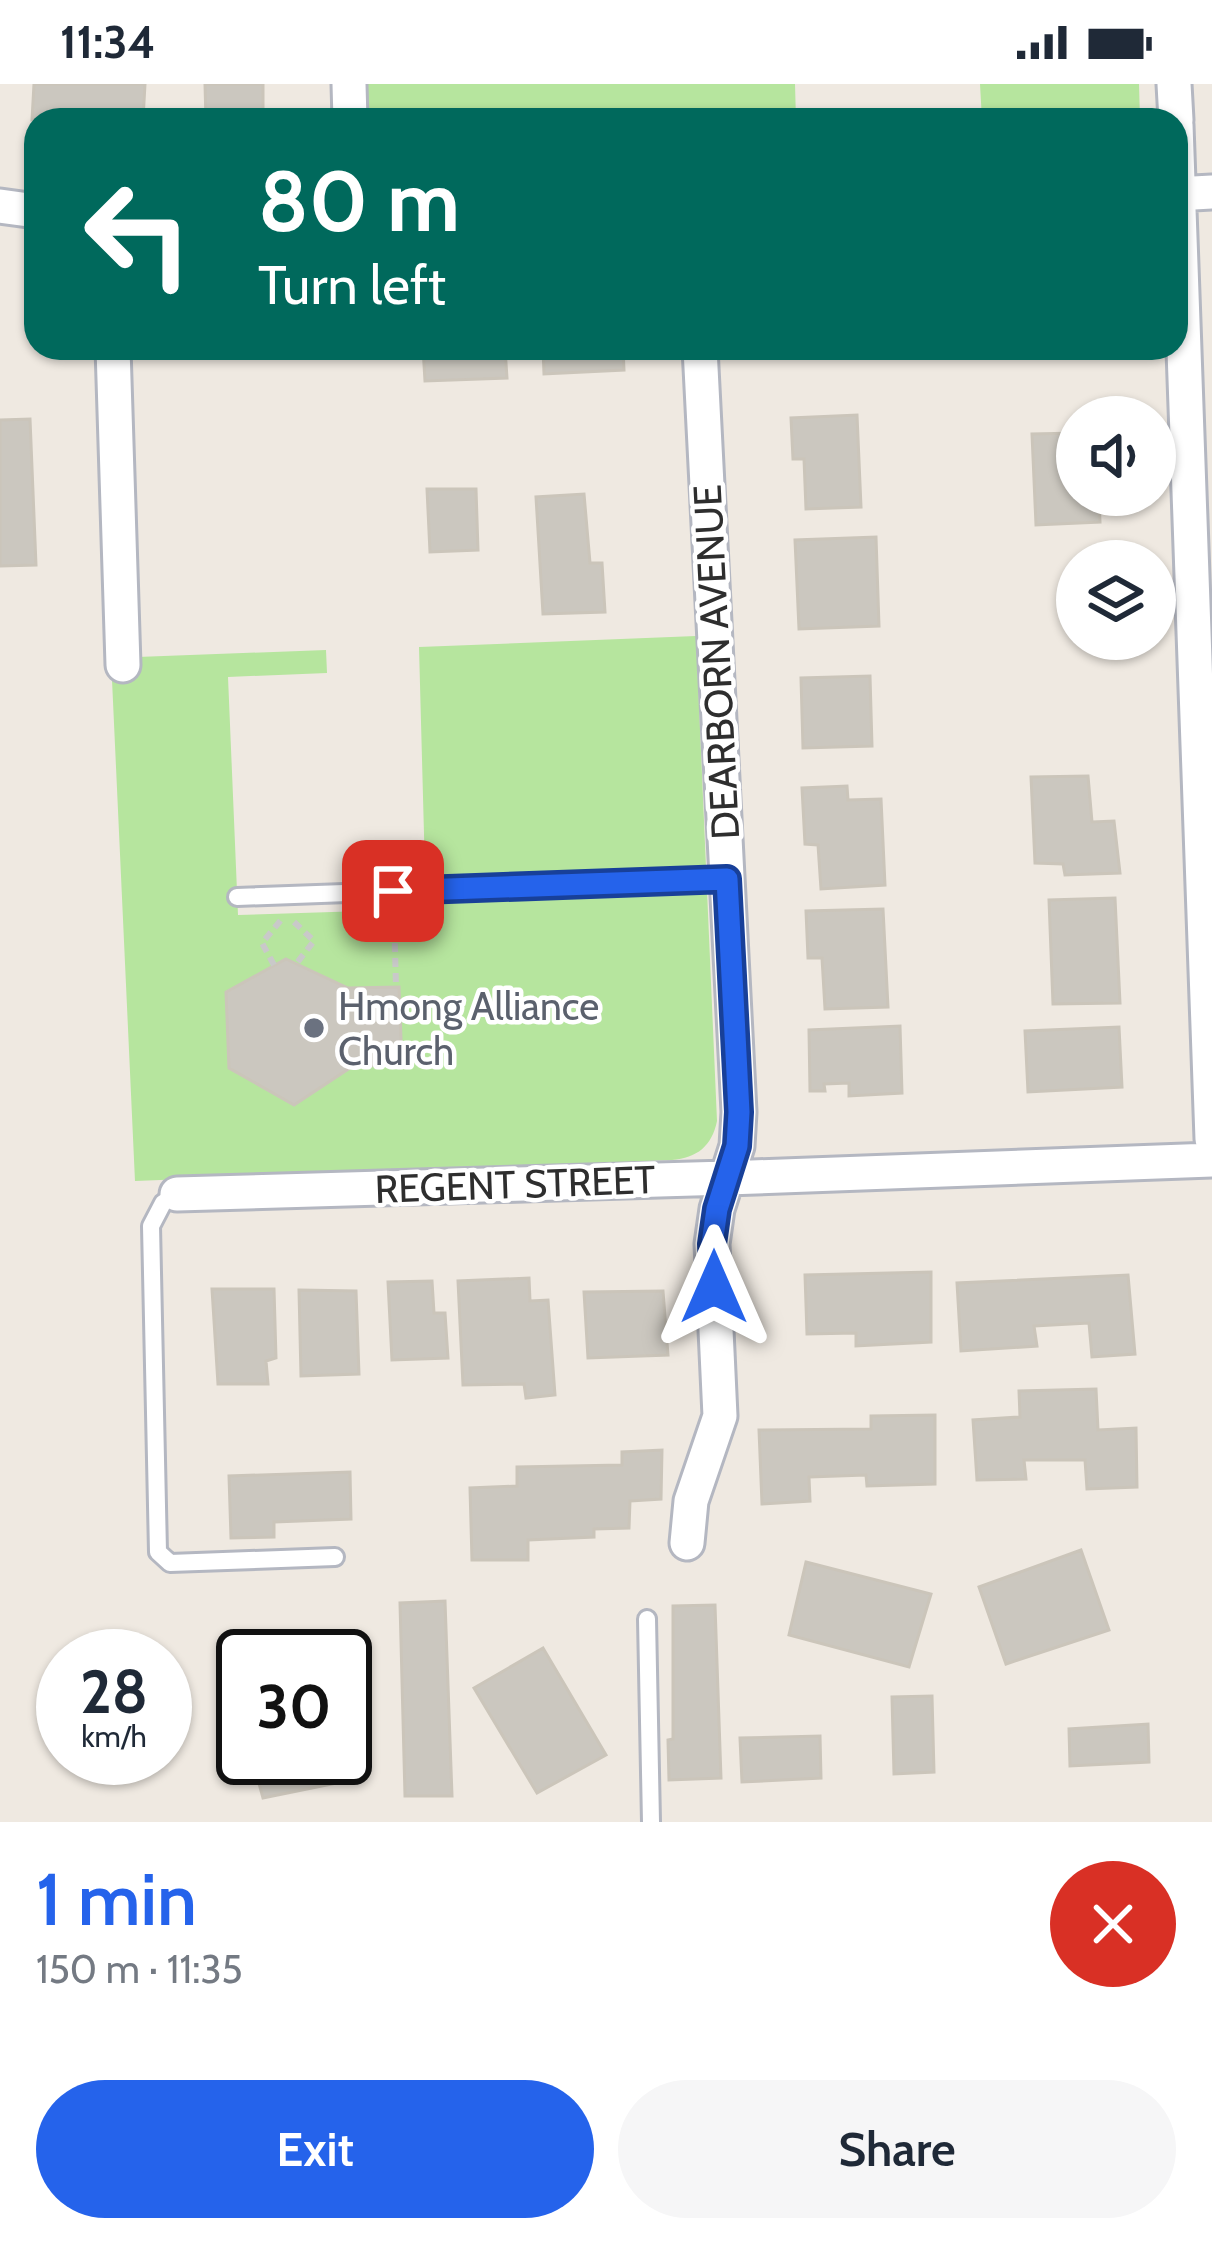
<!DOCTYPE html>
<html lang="en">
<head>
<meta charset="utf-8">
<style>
  body { margin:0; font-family:Cabin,sans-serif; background:#f6f6f7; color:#1f2937; height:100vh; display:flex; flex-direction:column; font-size:45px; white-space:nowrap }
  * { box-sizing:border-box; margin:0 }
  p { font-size:39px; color:#747a83 }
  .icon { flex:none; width:66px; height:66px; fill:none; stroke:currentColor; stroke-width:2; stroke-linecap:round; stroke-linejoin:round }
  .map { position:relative; height:1738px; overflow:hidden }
  .panel { display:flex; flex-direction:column; background:#fff; flex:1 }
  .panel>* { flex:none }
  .top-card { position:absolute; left:24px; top:24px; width:1164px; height:252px; border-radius:36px; box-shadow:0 3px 9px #0004; background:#00695c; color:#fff; overflow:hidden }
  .controls { position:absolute; left:1056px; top:312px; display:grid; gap:24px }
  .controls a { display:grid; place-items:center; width:120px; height:120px; border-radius:50%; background:#fff; box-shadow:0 3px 9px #0004; font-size:60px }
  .speed { position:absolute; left:36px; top:1545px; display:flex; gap:24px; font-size:60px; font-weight:700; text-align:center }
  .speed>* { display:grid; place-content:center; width:156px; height:156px; border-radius:50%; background:#fff; box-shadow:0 3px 9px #0004; line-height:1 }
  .speed small { font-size:30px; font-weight:400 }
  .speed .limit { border:6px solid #111; border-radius:18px; background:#fff; color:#111 }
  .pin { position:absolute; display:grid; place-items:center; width:102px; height:102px; color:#fff; margin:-51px; border-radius:24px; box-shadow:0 6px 18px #0006 }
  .me { position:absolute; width:132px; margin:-66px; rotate:0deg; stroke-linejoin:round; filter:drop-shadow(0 0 9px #0008) }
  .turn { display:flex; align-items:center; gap:42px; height:252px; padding:0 36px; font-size:54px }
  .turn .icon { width:156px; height:156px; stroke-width:2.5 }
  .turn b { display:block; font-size:84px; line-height:102px }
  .round { display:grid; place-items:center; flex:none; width:126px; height:126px; border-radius:63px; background:#f6f6f7 }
  .overview { display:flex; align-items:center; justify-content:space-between; height:204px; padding:0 36px }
  h1 { font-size:72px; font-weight:600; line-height:90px; color:#2563eb }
  .primary-button { display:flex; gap:24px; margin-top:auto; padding:24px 36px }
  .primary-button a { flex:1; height:138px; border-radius:72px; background:#2563eb; color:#fff; font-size:48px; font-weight:600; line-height:138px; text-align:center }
  .primary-button a+a { background:#f6f6f7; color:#1f2937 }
  .status { display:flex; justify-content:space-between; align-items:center; height:84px; padding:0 60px; background:#fff; direction:ltr }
  .status svg { height:33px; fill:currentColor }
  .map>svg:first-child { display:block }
  .green { fill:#b6e59e; fill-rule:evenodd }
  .building { fill:#cbc7bf; stroke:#cbc5ba; stroke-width:3 }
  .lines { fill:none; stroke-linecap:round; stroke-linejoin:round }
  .service-casing { stroke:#b4b7c1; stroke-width:22 }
  .minor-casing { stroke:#b4b7c1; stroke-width:39 }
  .path { stroke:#c9c9c9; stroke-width:6; stroke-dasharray:9 6; stroke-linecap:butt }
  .service { stroke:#fff; stroke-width:16 }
  .minor { stroke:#fff; stroke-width:33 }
  .route-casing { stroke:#184099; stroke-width:30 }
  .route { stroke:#2563eb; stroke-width:21 }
  .worship-dot { fill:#6b7280; stroke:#fff; stroke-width:4.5 }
  .labels { text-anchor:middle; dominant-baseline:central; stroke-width:9; stroke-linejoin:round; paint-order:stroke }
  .street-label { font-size:39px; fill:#2e2e2e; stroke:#fff }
  .worship-label { font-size:39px; fill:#5b616d; stroke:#fff; text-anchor:start }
</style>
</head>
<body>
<div class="status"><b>11:34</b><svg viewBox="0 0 49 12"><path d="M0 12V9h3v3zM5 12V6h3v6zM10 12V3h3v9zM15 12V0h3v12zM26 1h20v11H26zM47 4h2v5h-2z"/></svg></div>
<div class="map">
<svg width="1212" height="1738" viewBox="0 0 1212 1738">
  <rect width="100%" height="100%" fill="#efe9e1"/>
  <path class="green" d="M367,0h428l1,36h-428z
    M980,0h159l1,36h-158z
    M696,552l21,485c-5,25 -20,37 -45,39l-537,21 -24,-523 215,-8 1,23 -99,4 10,238 188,-6 -7,-262zM286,875l62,29h51l3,76 -173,4 -3,-77z"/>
  <path class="building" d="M34,0h111l-2,36h-111z
    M205,0h58v36h-57z
    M423,264h82l2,30 -82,3z
    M543,264h80l1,22 -80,4z
    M981,264h78v7l-78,3z
    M857,331l4,92 -55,2 -2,-50h-11l-2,-41z
    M30,335l6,146 -36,1v-146z
    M1077,349v62h22l1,27 -64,3 -4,-91z
    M427,405h49l2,61 -48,2z
    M584,410l6,69h12l3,49 -62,2 -7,-117z
    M876,453l3,89 -80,3 -4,-89z
    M870,592l2,70 -69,2 -2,-70z
    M1088,692l4,46 22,-1 6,52 -55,2 -2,-11 -28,-1 -4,-86z
    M847,702l1,14 33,-1 4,86 -64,4 -3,-44 -13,-1 -3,-56z
    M1115,814l5,105 -67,1 -4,-104z
    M883,825l5,98 -63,2 -3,-51h-14l-2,-47z
    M286,875l62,29 51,-1 3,78 -49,1 -59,39 -65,-37 -3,-76z
    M900,942l2,67 -53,3v-13l-25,1 1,7h-15l-1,-61z
    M1119,943l3,60 -94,5 -3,-61z
    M931,1188v70l-75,4v-13l-49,1 -2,-59z
    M1128,1191l7,79 -43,3 -3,-34 -55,3 3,20 -76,5 -4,-68z
    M529,1194l1,23 18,-1 7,95 -29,3 -2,-14 -61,1 -5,-104z
    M432,1197l2,32h11l3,45 -56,2 -4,-78z
    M212,1205h62l2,69 -10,3 2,23h-50z
    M299,1206l57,1 3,83 -58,2z
    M663,1207l5,64 -80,3 -4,-66z
    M1096,1305l2,41 38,-2 1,59 -50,2 -2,-29h-61l2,19 -49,1 -4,-60 47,-3 -1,-26z
    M935,1331v69l-68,2 -1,-11 -57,2 1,24 -48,3 -3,-74 112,-1v-13z
    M662,1366l-1,49 -31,2 -1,27 -35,1v8l-66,3v20h-56l-2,-72 47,-2v-19l105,-2v-13z
    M350,1388l1,47 -77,3v15l-43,1 -2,-62z
    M1081,1466l28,80 -103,34 -27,-77z
    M806,1478l125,32 -22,73 -120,-32z
    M445,1517l7,195h-47l-5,-193z
    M715,1521l6,173 -52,2 -1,-40 5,-1v-133z
    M543,1564l63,107 -69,38 -63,-105z
    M243,1594v48l-13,-44z
    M932,1612l2,76 -40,2 -2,-77z
    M1148,1640l1,38 -79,4 -1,-37z
    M820,1652l1,42 -79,4 -2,-44z
    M252,1674h82l7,24 -78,16z"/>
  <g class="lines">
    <defs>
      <path id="service" d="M237,813l490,-18
        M177,1110l-14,9 -12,23 7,326 12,11 165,-6
        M647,1535l4,203"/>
      <path id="minor" d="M349,0l1,36
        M1174,0l2,36
        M1176,41l36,1014
        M1176,110l36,-2
        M0,122l36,5
        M113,264l10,317
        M177,1110l550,-16 485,-18
        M687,1459l4,-42 29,-85 -8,-172 5,-35 20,-63 2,-34 -39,-764"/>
    </defs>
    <use href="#service" class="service-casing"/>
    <use href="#minor" class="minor-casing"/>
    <path class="path" d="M394,829l2,74
      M294,838l20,19 -18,23
      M274,881l-12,-22 19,-23"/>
    <use href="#service" class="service"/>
    <use href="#minor" class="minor"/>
  </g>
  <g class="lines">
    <defs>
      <path id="route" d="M393,807l334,-12 12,233 -2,34 -20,63 -5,35 2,43"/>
    </defs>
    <use href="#route" class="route-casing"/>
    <use href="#route" class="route"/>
  </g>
  <circle class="worship-dot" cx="314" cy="944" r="12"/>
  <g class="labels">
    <g class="street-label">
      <text transform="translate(716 578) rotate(-93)">DEARBORN AVENUE</text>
      <text transform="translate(515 1100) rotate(-2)">REGENT STREET</text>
    </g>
    <g class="worship-label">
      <text x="338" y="922">Hmong Alliance<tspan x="338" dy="45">Church</tspan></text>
    </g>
  </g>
</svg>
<div class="controls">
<a><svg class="icon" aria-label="sound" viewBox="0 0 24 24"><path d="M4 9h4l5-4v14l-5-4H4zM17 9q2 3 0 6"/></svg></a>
<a><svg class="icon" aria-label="layers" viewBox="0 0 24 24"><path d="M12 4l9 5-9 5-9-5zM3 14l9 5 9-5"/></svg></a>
</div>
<div class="speed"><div>28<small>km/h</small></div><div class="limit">30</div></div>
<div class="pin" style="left:393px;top:807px;background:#d93025"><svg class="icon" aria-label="arrive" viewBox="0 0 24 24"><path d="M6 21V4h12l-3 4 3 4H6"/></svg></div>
<svg class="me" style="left:714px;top:1203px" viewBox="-20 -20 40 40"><path d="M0-17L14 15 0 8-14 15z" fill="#2563eb" stroke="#fff" stroke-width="4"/></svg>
<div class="top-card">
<div class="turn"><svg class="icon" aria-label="left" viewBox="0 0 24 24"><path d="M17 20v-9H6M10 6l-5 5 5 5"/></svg><div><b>80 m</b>Turn left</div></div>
</div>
</div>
<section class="panel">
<div class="overview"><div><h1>1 min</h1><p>150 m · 11:35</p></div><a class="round" style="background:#d93025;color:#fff"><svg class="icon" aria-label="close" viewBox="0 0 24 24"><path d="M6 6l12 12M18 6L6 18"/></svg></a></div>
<div class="primary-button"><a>Exit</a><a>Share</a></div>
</section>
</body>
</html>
